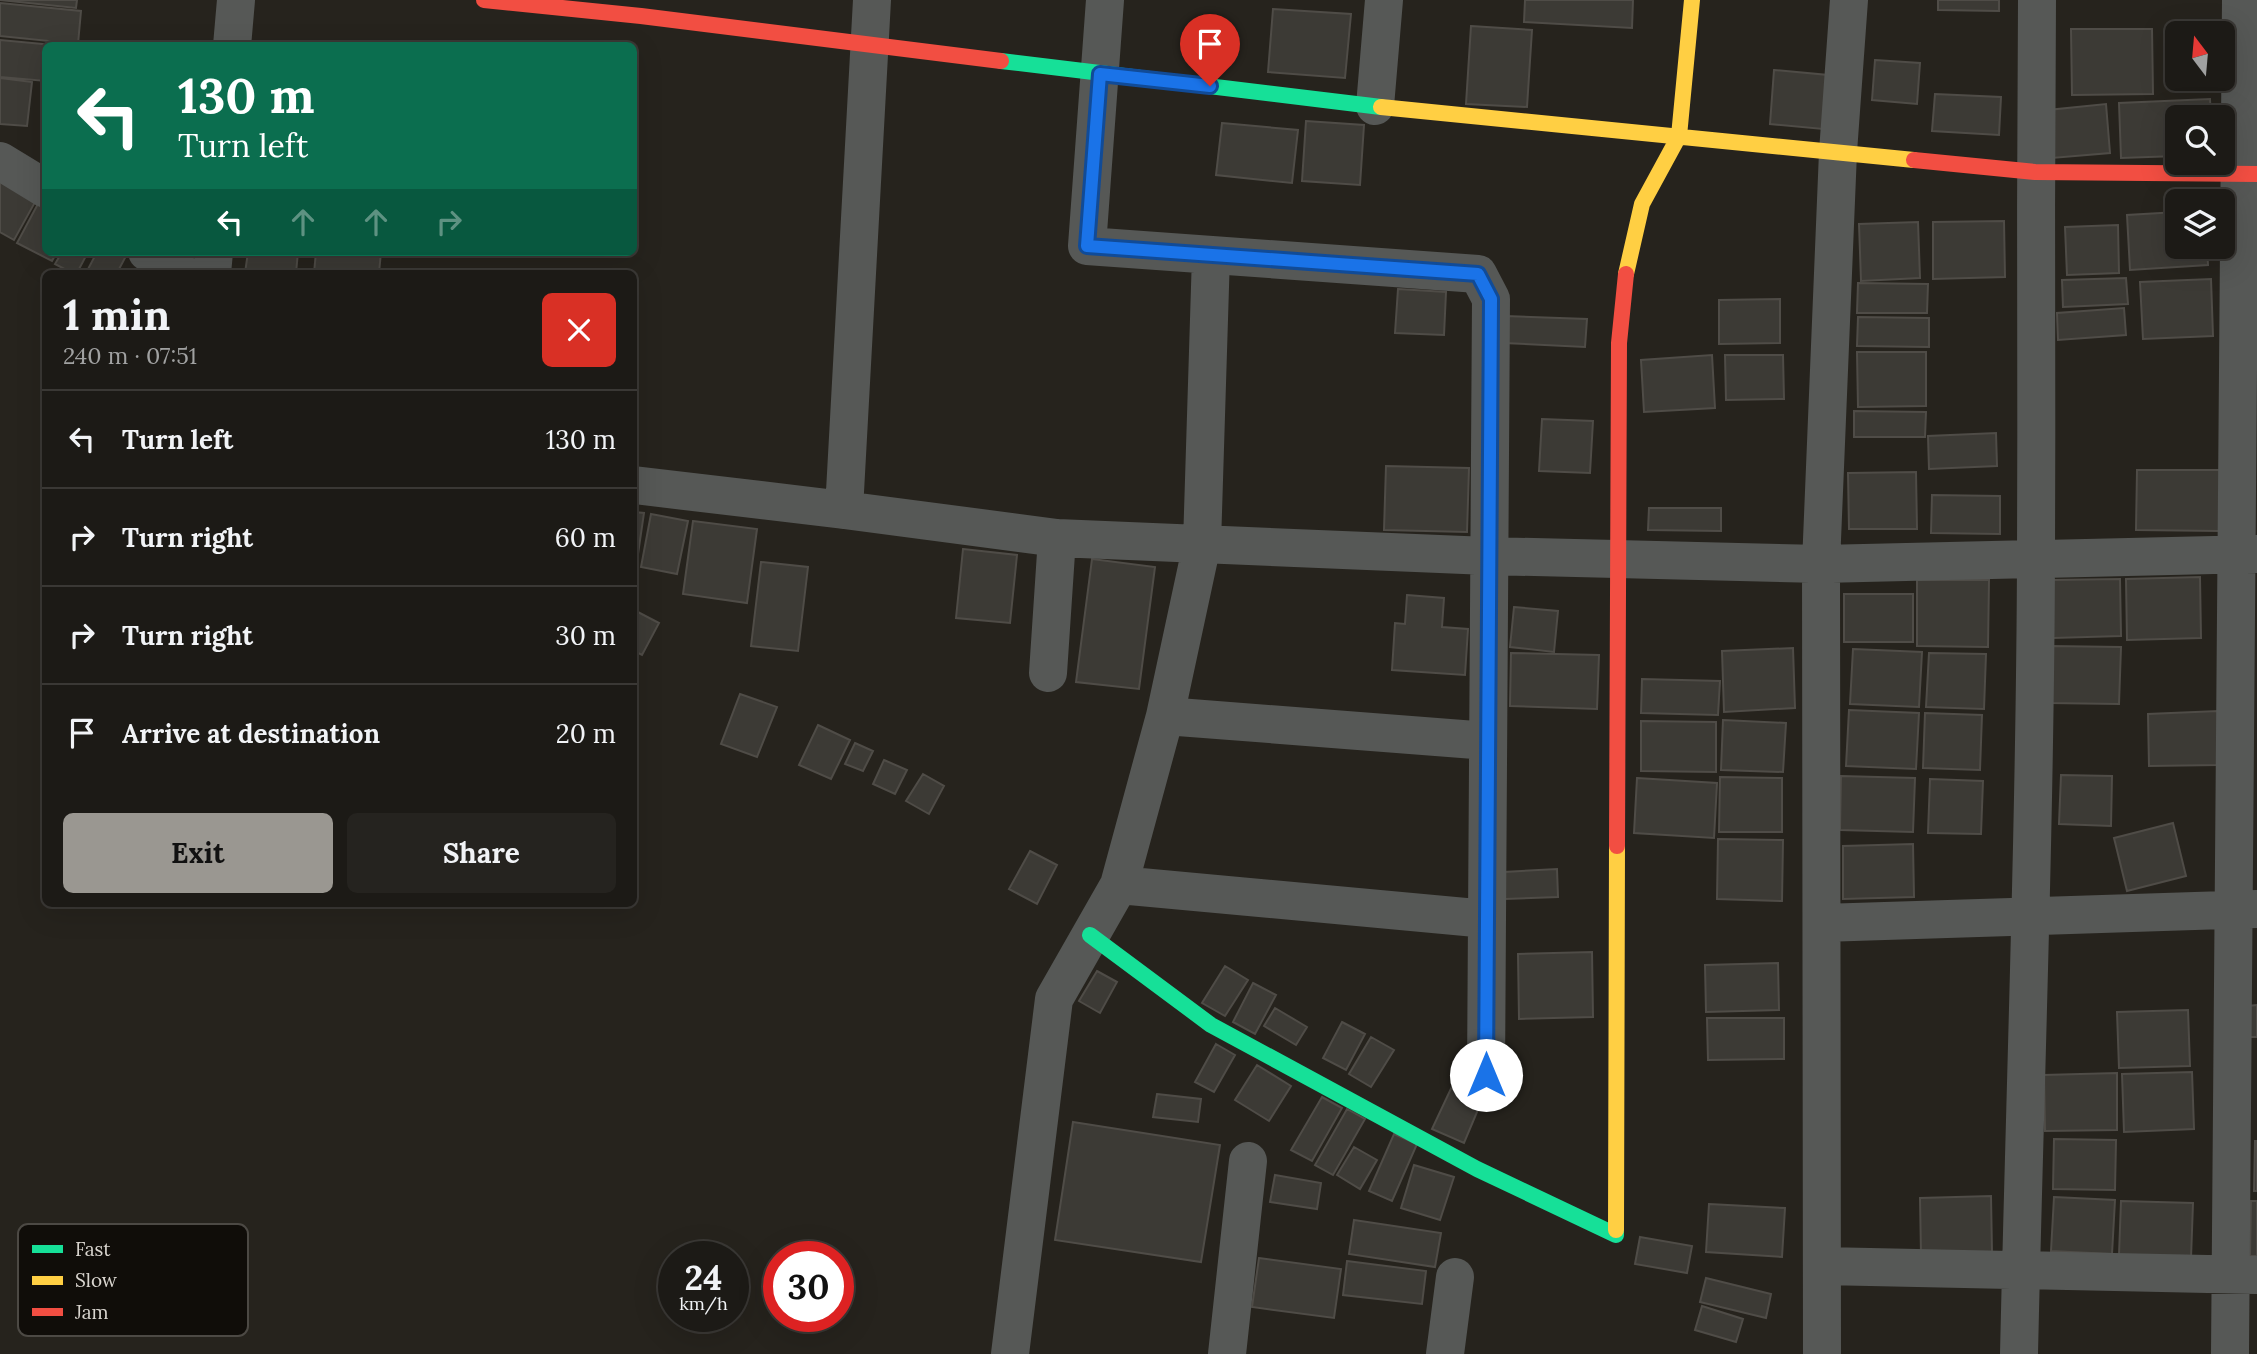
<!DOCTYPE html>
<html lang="en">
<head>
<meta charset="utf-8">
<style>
  body { margin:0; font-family:Lora,serif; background:#25231f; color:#f1f3f6; height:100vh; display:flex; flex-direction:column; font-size:26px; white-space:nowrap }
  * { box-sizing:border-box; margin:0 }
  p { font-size:23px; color:#a0a1a1 }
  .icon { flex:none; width:38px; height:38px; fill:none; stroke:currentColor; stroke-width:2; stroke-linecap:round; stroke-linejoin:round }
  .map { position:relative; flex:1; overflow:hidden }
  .side { position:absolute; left:42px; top:270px; width:595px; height:637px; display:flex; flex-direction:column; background:#1c1a16; border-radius:10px; box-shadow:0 7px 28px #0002,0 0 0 2px #3a3835 }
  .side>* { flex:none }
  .top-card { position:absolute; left:42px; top:42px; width:595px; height:214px; border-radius:10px; box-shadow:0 7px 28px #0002,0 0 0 2px #3a3835; background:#0b6e4f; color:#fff; overflow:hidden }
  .needle { width:46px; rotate:344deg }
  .tools { position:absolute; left:2165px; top:21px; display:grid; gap:14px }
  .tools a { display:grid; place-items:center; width:70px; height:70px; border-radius:10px; background:#1c1a16; box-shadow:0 7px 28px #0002,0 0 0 2px #3a3835; font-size:35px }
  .speed { position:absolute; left:658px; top:1241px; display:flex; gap:14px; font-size:35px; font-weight:700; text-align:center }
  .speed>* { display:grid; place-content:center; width:91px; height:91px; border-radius:50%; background:#1c1a16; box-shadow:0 7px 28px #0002,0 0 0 2px #3a3835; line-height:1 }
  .speed small { font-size:18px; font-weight:400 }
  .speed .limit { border:10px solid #d22; background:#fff; color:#111 }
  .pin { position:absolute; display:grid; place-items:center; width:60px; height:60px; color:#fff; margin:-72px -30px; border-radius:50% 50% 50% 0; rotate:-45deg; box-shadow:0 0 7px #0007 }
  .pin .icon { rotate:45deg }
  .me { position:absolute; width:77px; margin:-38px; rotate:0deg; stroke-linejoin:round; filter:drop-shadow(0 0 5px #0008) }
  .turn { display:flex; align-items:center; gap:24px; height:147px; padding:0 21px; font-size:32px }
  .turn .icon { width:91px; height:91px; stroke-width:2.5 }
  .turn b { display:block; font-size:49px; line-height:60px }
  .lanes { display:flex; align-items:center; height:66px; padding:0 21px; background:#0003; justify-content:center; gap:35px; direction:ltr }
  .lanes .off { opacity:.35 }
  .round { display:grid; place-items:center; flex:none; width:74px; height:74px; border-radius:10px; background:#25231f }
  .headline { display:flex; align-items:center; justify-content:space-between; height:119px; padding:0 21px }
  h1 { font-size:42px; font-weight:700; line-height:52px }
  .action { display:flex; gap:14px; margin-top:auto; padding:14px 21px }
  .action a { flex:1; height:80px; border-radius:10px; background:#9a9791; color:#111; font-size:28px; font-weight:700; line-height:80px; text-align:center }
  .action a+a { background:#25231f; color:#f1f3f6 }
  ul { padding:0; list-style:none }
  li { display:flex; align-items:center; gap:21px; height:98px; padding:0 21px; border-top:2px solid #3a3835 }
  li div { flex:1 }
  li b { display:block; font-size:26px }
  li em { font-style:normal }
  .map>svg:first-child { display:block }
  .building { fill:#3c3a35; stroke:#4f4c47; stroke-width:2 }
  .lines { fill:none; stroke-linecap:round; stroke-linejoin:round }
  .street { stroke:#565856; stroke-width:38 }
  .fast { stroke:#16e098; stroke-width:16 }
  .slow { stroke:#ffcf43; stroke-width:16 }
  .jam { stroke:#f24e42; stroke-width:16 }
  .route-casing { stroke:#114b97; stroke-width:18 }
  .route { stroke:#1a73e8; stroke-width:12 }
  .key { fill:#100d09; stroke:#4c4944; stroke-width:2 }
  .key-label { font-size:19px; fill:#d9d5cf }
</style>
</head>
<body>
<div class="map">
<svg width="2257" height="1354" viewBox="0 0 2257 1354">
  <rect width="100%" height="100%" fill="#26231d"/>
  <path class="building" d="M0,0h77l-1,8z
    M1525,0h108l-1,28 -108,-6z
    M1938,0h61v11l-61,-1z
    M0,3l81,8 -3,33 -78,-8z
    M1273,9l78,5 -6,64 -77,-6z
    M1471,26l61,4 -5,77 -61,-3z
    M2071,29h81l1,65 -81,1z
    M0,40l64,6h-18v35l-46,-4z
    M1875,60l45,3 -3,41 -45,-4z
    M1774,70l54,5 -5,54 -53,-5z
    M0,78l32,4 -5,44 -27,-2z
    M1935,94l66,3 -2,38 -67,-4z
    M2210,99l1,18h-34v39l-56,2 -2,-55z
    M2106,104l4,49 -58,5 -4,-48z
    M1306,121l58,4 -4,60 -58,-4z
    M1222,123l76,7 -6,53 -76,-8z
    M0,173l39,22 -25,45 -14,-8z
    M39,202l7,4v46h11l-5,9 -35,-18z
    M2177,212v35h30l1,18 -78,5 -3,-55z
    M2004,221l1,56 -72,2v-57z
    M1918,222l2,56 -59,3 -2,-57z
    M2118,225l1,48 -52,2 -2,-48z
    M62,252h26l-11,21h-5l-17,-9z
    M97,252h27l3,2 -10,19h-31z
    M248,252h50l-2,21h-51z
    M316,252h65l-2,21h-65z
    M2126,278l2,26 -65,3 -1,-27z
    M2211,279l2,57 -70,3 -3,-57z
    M1858,283l70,1 -1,29h-70z
    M1398,289l48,3 -2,43 -49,-2z
    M1780,299v44l-61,1v-44z
    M2124,308l2,27 -68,5 -1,-27z
    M1505,316l82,3 -2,28 -81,-4z
    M1858,317l71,1v29l-72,-1z
    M1857,352h69v54l-68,1z
    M1712,355l3,53 -71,4 -3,-52z
    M1725,355h58l1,44 -58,1z
    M1854,411l72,1 -1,25h-71z
    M1542,419l51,2 -3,52 -51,-2z
    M1996,433l1,33 -68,3 -1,-33z
    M1386,466l83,2 -2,64 -83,-2z
    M2137,470h84l-1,61 -84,-1z
    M1916,472l1,57h-68l-1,-56z
    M1932,495l68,1v38l-69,-1z
    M1649,508h72v23l-73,-1z
    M634,512l10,1 -7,48h-3z
    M651,514l37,7 -11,53 -36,-7z
    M693,521l64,8 -10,74 -64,-9z
    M963,549l54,6 -7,68 -54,-5z
    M1092,559l63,8 -16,122 -63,-7z
    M761,562l47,5 -10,84 -47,-5z
    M2200,577l1,61 -74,2 -1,-61z
    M2120,579l1,57 -68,2 -1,-58z
    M1917,580h72l-1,67 -71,-1z
    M1844,594h69v48h-69z
    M1407,595l37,3 -2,29 26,2 -3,46 -73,-5 3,-47 10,1z
    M1514,607l44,4 -4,41 -44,-5z
    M634,610l25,13 -17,32 -8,-4z
    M2051,646l70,1 -2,57 -70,-1z
    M1793,648l2,60 -71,4 -2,-61z
    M1853,649l69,3 -3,55 -69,-3z
    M1511,653l88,2 -2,54 -87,-3z
    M1929,653l57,1 -2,55 -58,-2z
    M1642,679l78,2 -2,34 -77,-2z
    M740,694l37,13 -20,50 -36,-13z
    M1849,710l70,3 -3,56 -70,-3z
    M2218,711l1,54 -70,1 -1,-52z
    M1925,713l57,2 -2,55 -57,-2z
    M1723,720l63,3 -3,49 -62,-2z
    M1641,721l75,1v50l-75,-1z
    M818,725l32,15 -19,39 -32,-14z
    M855,743l18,8 -10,20 -18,-7z
    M884,760l23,10 -12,24 -22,-10z
    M923,774l21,12 -15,28 -23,-13z
    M2061,775l51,1 -1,50 -52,-2z
    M1841,776l74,2 -2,54 -73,-2z
    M1720,777l62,1v54h-63z
    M1637,778l80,5 -3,55 -80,-5z
    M1930,779l53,2 -2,53 -53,-1z
    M2173,823l13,53 -59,15 -13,-53z
    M1718,839l65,1 -1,61 -65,-2z
    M1913,844l1,53 -71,2v-53z
    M1030,851l27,14 -20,39 -28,-15z
    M1557,869l1,28 -53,2 -1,-27z
    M1592,952l1,65 -74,2 -1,-65z
    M1778,963l1,47 -73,2 -1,-47z
    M1225,966l23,14 -23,36 -23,-13z
    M1097,971l20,11 -17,31 -21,-12z
    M1253,983l23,12 -21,39 -22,-12z
    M2257,1005v32h-8l-1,-31z
    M1275,1008l32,19 -11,18 -32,-19z
    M2188,1010l2,56 -71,2 -2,-56z
    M1707,1018h77v41l-76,1z
    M1342,1022l23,12 -19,36 -23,-12z
    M1371,1037l23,13 -23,37 -22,-13z
    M1216,1044l19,11 -21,37 -19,-10z
    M1257,1065l34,21 -22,35 -34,-21z
    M2192,1072l2,57 -70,3 -2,-58z
    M2117,1073v57l-72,1 -1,-56z
    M1455,1080l30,13 -21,50 -32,-14z
    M1157,1094l44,5 -3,23 -45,-5z
    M1322,1097l20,11 -30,53 -21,-11z
    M1347,1109l18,10 -32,56 -18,-10z
    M1073,1122l147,23 -19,117 -146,-22z
    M1394,1134l23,10 -25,57 -23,-10z
    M2054,1139l62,1 -1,50 -62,-1z
    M2255,1141h2v50h-3z
    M1354,1147l23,13 -17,29 -23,-14z
    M1414,1165l40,12 -14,43 -39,-12z
    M1275,1175l46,8 -4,26 -47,-7z
    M1991,1196l1,57 -71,1 -1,-56z
    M2054,1197l61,3 -3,54 -61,-3z
    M2121,1201l72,2 -2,55 -72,-3z
    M2251,1201h6v55h-7z
    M1709,1204l76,4 -3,49 -76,-5z
    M1354,1220l87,13 -6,34 -86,-13z
    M1640,1237l52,9 -5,27 -52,-9z
    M1259,1258l82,11 -7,49 -82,-11z
    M1347,1261l79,10 -4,33 -79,-9z
    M1706,1278l65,16 -5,24 -66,-16z
    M1702,1306l41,13 -7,23 -41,-12z"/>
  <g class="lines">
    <path class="street" d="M1105,0l-18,246 391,28 13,25 -5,776
      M232,46l4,-46
      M1375,106l9,-106
      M0,161l46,28
      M147,252l35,21
      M212,273l2,-21
      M634,485l210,25 213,28 431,18 333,8 436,-10
      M844,510l28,-510
      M1048,673l9,-135
      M1165,716l323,25
      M1119,885l368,34
      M1822,923l435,-14
      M1823,1266l432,9
      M1010,1354l44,-355 65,-114 46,-169 37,-172 9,-289
      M1227,1354l21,-193
      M1445,1354l10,-77
      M1822,1354l-1,-790 17,-412 11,-152
      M2019,1354c6,-265 16,-531 17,-796 1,-186 -1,-372 1,-558
      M2230,1354l11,-1354"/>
    <path class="fast" d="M1001,61l380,46
      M1090,935l121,90 266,144 139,66v-5"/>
    <path class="slow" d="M1381,107l533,53
      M1626,274l16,-70 37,-68 13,-136
      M1616,1230l1,-384"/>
    <path class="jam" d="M484,0l157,16 360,45
      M1914,160l121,12 222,2
      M1617,846l2,-503 7,-69"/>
  </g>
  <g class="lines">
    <defs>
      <path id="route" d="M1210,86l-110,-12 -13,172 391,28 13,25 -5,776"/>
    </defs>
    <use href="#route" class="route-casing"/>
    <use href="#route" class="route"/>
  </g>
  <rect x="18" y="1224" width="230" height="112" rx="10" class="key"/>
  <rect x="32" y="1245" width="31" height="8" fill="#16e098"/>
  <rect x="32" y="1276" width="31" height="9" fill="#ffcf43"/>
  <rect x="32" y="1308" width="31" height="8" fill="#f24e42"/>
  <g class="key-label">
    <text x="75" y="1256">Fast</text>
    <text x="75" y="1287">Slow</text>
    <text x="75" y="1319">Jam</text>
  </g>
</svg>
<div class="tools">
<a><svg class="needle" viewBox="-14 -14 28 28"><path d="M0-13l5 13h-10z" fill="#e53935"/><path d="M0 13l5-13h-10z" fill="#a0a1a1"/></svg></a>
<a><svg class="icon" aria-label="search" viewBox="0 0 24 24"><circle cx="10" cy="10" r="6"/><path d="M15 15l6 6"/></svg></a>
<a><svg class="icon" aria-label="layers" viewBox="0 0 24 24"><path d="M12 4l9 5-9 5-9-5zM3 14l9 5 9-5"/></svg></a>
</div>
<div class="speed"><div>24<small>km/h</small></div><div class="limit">30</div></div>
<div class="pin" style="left:1210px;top:86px;background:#d93025"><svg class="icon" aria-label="arrive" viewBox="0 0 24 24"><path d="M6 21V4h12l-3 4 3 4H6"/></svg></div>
<svg class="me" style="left:1486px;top:1075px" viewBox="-20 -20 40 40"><circle r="19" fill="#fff"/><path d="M0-13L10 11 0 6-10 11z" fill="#1a73e8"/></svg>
<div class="top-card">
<div class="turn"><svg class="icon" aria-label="left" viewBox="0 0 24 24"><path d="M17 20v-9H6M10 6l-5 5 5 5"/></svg><div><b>130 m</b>Turn left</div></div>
<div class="lanes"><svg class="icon" aria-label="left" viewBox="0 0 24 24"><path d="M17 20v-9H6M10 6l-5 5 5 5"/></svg><svg class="icon off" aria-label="ahead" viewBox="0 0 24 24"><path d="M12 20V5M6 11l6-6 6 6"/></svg><svg class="icon off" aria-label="ahead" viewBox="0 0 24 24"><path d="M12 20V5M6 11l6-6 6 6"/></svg><svg class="icon off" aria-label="right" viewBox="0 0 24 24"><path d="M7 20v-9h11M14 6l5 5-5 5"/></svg></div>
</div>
<section class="side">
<div class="headline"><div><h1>1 min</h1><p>240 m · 07:51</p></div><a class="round" style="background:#d93025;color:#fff"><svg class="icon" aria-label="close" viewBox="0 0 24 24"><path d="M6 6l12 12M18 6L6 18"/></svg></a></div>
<ul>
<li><svg class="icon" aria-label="left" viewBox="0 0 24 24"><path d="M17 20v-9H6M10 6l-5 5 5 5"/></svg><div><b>Turn left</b></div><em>130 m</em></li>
<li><svg class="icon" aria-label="right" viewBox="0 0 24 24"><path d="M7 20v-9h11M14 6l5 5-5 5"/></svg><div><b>Turn right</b></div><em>60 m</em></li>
<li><svg class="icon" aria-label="right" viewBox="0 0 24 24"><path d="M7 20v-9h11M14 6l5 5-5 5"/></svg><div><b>Turn right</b></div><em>30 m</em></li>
<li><svg class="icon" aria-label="arrive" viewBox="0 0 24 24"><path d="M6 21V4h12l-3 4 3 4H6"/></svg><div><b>Arrive at destination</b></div><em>20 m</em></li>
</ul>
<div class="action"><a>Exit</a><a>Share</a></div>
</section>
</div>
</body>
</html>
